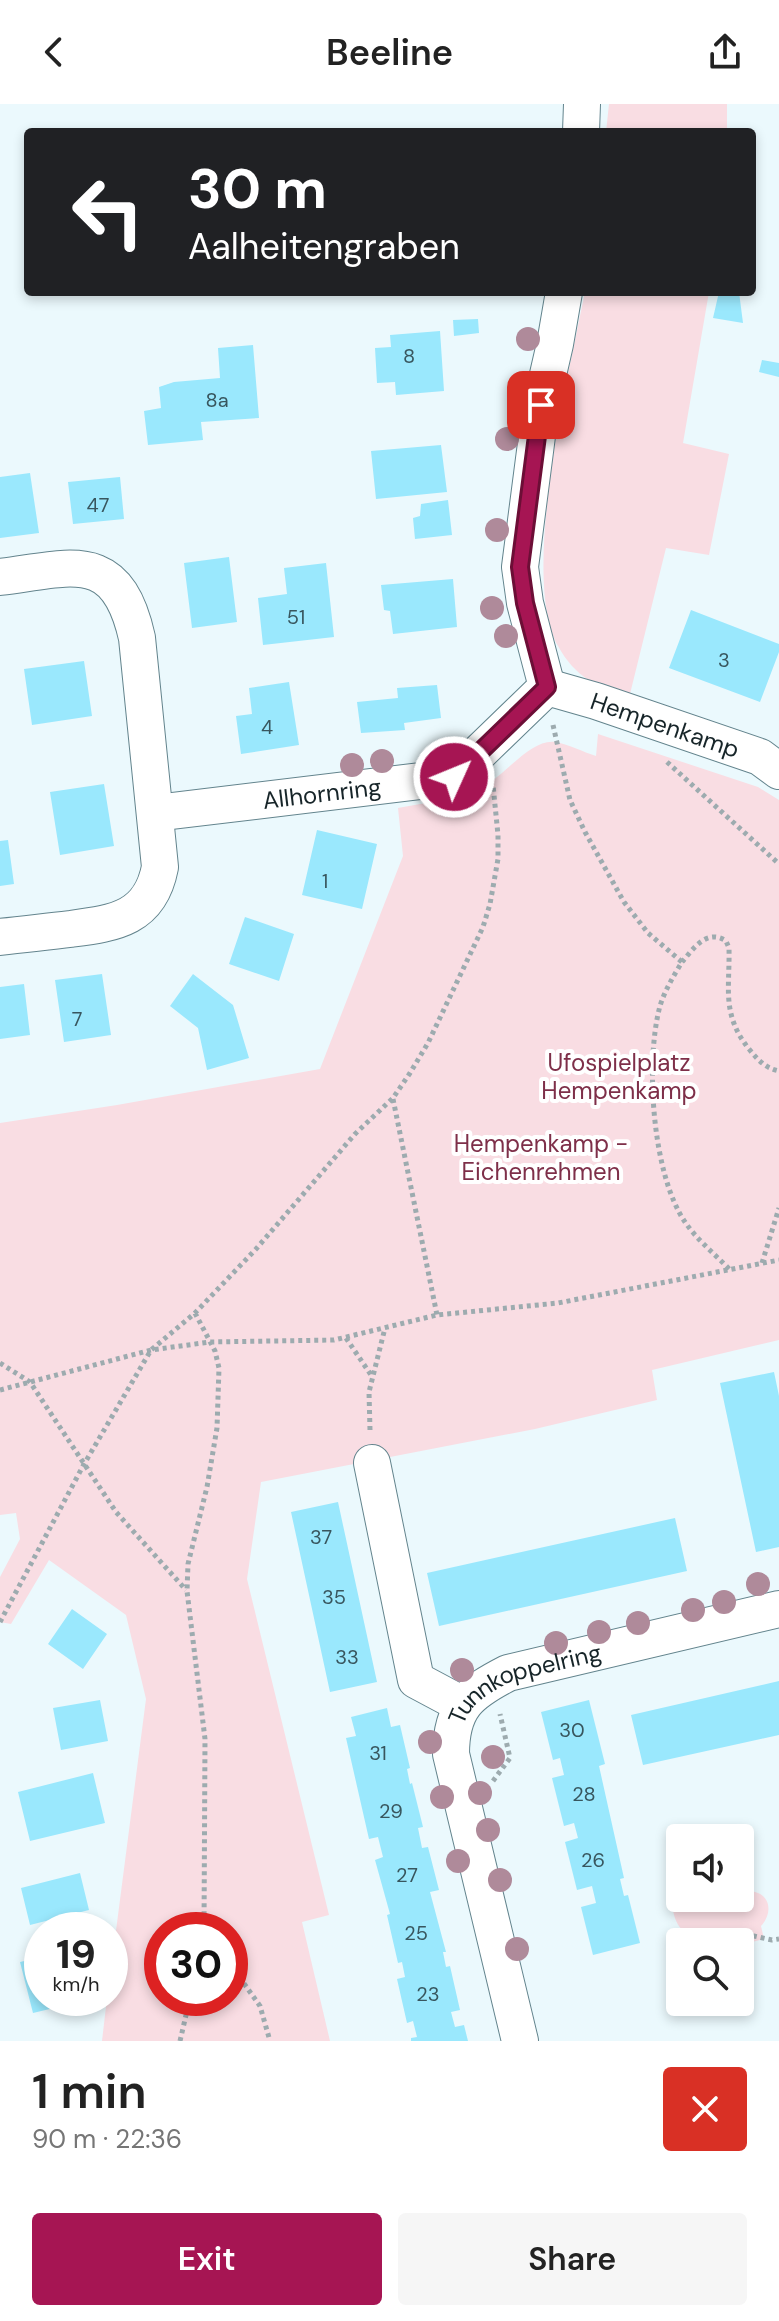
<!DOCTYPE html>
<html lang="en">
<head>
<meta charset="utf-8">
<style>
  body { margin:0; font-family:"DM Sans",sans-serif; background:#f6f6f6; color:#222; height:100vh; display:flex; flex-direction:column; font-size:30px; white-space:nowrap }
  * { box-sizing:border-box; margin:0 }
  p { font-size:26px; color:#767676 }
  .icon { flex:none; width:44px; height:44px; fill:none; stroke:currentColor; stroke-width:2; stroke-linecap:round; stroke-linejoin:round }
  .map { position:relative; height:1937px; overflow:hidden }
  .panel { display:flex; flex-direction:column; background:#fff; flex:1 }
  .panel>* { flex:none }
  .banner { position:absolute; left:24px; top:24px; width:732px; height:168px; border-radius:8px; box-shadow:0 4px 12px #0003; background:#202124; color:#fff; overflow:hidden }
  .controls { position:absolute; left:666px; top:1720px; display:grid; gap:16px }
  .controls a { display:grid; place-items:center; width:88px; height:88px; border-radius:8px; background:#fff; box-shadow:0 4px 12px #0003; font-size:40px }
  .speed { position:absolute; left:24px; top:1808px; display:flex; gap:16px; font-size:40px; font-weight:700; text-align:center }
  .speed>* { display:grid; place-content:center; width:104px; height:104px; border-radius:50%; background:#fff; box-shadow:0 4px 12px #0003; line-height:1 }
  .speed small { font-size:20px; font-weight:400 }
  .speed .limit { border:12px solid #d22; background:#fff; color:#111 }
  .pin { position:absolute; display:grid; place-items:center; width:68px; height:68px; color:#fff; margin:-34px; border-radius:16px; box-shadow:0 4px 12px #0006 }
  .me { position:absolute; width:88px; margin:-44px; rotate:46deg; stroke-linejoin:round; filter:drop-shadow(0 0 6px #0008) }
  .turn { display:flex; align-items:center; gap:28px; height:168px; padding:0 32px; font-size:36px }
  .turn .icon { width:104px; height:104px; stroke-width:2.5 }
  .turn b { display:block; font-size:56px; line-height:68px }
  .round { display:grid; place-items:center; flex:none; width:84px; height:84px; border-radius:8px; background:#f6f6f6 }
  .headline { display:flex; align-items:center; justify-content:space-between; height:136px; padding:0 32px }
  h1 { font-size:48px; font-weight:600; line-height:60px }
  .action { display:flex; gap:16px; margin-top:auto; padding:16px 32px }
  .action a { flex:1; height:92px; border-radius:8px; background:#a61553; color:#fff; font-size:32px; font-weight:600; line-height:92px; text-align:center }
  .action a+a { background:#f6f6f6; color:#222 }
  header { display:flex; justify-content:space-between; align-items:center; height:104px; padding:0 32px; background:#fff; font-size:36px; font-weight:600 }
  .map>svg:first-child { display:block }
  .green { fill:#f9dde3; fill-rule:evenodd }
  .building { fill:#9ae8fd }
  .lines { fill:none; stroke-linecap:round; stroke-linejoin:round }
  .minor-casing { stroke:#63848d; stroke-width:38 }
  .path { stroke:#9dabaf; stroke-width:5; stroke-dasharray:4 4; stroke-linecap:butt }
  .minor { stroke:#fff; stroke-width:36 }
  .tree { fill:#af8a9a }
  .route-casing { stroke:#6c0e36; stroke-width:20 }
  .route { stroke:#a61553; stroke-width:14 }
  .labels { text-anchor:middle; dominant-baseline:central; stroke-width:8; stroke-linejoin:round; paint-order:stroke }
  .number-label { font-size:20px; fill:#38565e }
  .street-label { font-size:24px; fill:#172529; stroke:#fff }
  .park-label { font-size:24px; fill:#7e2f49; stroke:#fff }
</style>
</head>
<body>
<header><svg class="icon" aria-label="back" viewBox="0 0 24 24"><path d="M15 5l-7 7 7 7"/></svg>Beeline<svg class="icon" aria-label="share" viewBox="0 0 24 24"><path d="M12 15V3M7 8l5-5 5 5M5 13v7h14v-7"/></svg></header>
<div class="map">
<svg width="779" height="1937" viewBox="0 0 779 1937">
  <rect width="100%" height="100%" fill="#ebf9fd"/>
  <path class="green" d="M609,0h118v28h-121z
    M585,188h124l-26,151 46,11 -20,101 -43,-7 -37,150c-32,-11 -54,-21 -71,-52 -39,-70 11,-274 27,-354z
    M598,630l160,53 21,13v540l-127,30 5,30 -122,29 -274,53 -14,97 82,336 -27,7 28,119h-228l5,-43h3v-21l36,-278 -20,-84 -77,-55 -38,64 -11,-2v-45l20,-38 -4,-26 -16,2v-392l117,-18 203,-36 83,-213 -5,-48c25,-5 55,-8 79,-18 26,-11 52,-51 78,-48 13,2 28,10 41,14zM162,1826h68v68h-68z
    M746,1787c23,-1 29,20 15,35l3,13 -24,6v-3h-35l-2,-6c-21,2 -29,-13 -31,-32l8,-11v5h40l4,9 8,-1 4,-8h4v-4z"/>
  <path class="building" d="M719,188h20l4,31 -30,-5z
    M478,215l1,14 -25,3 -1,-16z
    M440,227l4,60 -48,4 -1,-13 -18,1 -2,-35 16,-1 -1,-12z
    M253,241l6,73 -58,4 2,18 -55,5 -4,-34 17,-3 -2,-21 15,-5 46,-4 -2,-30z
    M762,256l17,3v14l-20,-5z
    M441,341l6,47 -71,7 -5,-48z
    M30,369l9,60 -39,5v-61z
    M120,373l4,42 -51,5 -5,-42z
    M448,396l4,35 -37,4 -2,-21 7,-2 1,-12z
    M229,453l8,65 -45,6 -8,-65z
    M326,459l8,74 -71,8 -5,-47 29,-4 -3,-26z
    M453,475l4,48 -64,7 -3,-23 -6,-1 -3,-25z
    M691,506l88,34v8l-19,50 -91,-34z
    M84,557l8,55 -60,9 -8,-56z
    M289,578l10,63 -58,9 -5,-38 16,-2 -3,-26z
    M437,581l4,33 -37,5 1,7 -44,3 -4,-31 41,-4 -1,-10z
    M104,680l10,62 -54,9 -10,-63z
    M317,726l60,14 -15,65 -60,-14z
    M8,736l6,44 -14,2v-45z
    M245,813l49,17 -15,47 -50,-17z
    M102,870l9,61 -47,7 -9,-62z
    M193,870l40,31 16,53 -42,12 -9,-42 -28,-22z
    M24,880l6,51 -30,4v-52z
    M774,1268l5,24v151l-23,5 -36,-169z
    M338,1398l39,180 -47,10 -39,-180z
    M675,1414l12,53 -248,55 -12,-53z
    M72,1505l35,25 -24,35 -35,-25z
    M779,1577v54l-136,30 -12,-50z
    M100,1596l8,41 -47,9 -8,-42z
    M589,1596l16,64 -6,2 25,112 -4,1 4,17 4,-1 12,48 -47,12 -12,-48 15,-4 -4,-17 -15,4 -12,-48 13,-4 -4,-15 -10,3 -12,-48 12,-3 -4,-17 -7,2 -12,-48z
    M387,1604l4,19 9,-2 10,43 -3,1 3,15 2,-1 11,44 -5,1 4,20 6,-1 11,43 -9,2 16,60h-3l3,15 4,-1 10,44 -9,2 4,15 9,-2 4,16h-57v-3l6,-1 -4,-16 -6,2 -10,-44 8,-2 -3,-15 -4,1 -11,-48 3,-1 -15,-54 8,-3 -5,-20 -9,2 -23,-101 10,-2 -5,-19z
    M93,1669l12,50 -75,18 -12,-49z
    M80,1769l9,37 -59,15 -9,-37z
    M42,1853v41h40l1,3 -50,12 -13,-51z"/>
  <g class="lines">
    <defs>
      <g id="minor">
        <path d="M581,28l1,-28"/>
        <path d="M0,473c72,-9 117,-29 137,61l23,229c-10,52 -45,56 -90,62 -24,3 -47,5 -70,8"/>
        <path d="M547,583l-22,-84 -5,-36 21,-162 14,-61 9,-52"/>
        <path id="s1" d="M547,583l49,14 164,56 19,14"/>
        <path id="s2" d="M155,709l299,-36 93,-90"/>
        <path d="M372,1359l44,217 45,24"/>
        <path id="s3" d="M520,1937l-69,-287c0,-47 18,-61 57,-81l271,-64"/>
      </g>
    </defs>
    <use href="#minor" class="minor-casing"/>
    <path class="path" d="M553,621l17,75 15,32 39,70 24,31 34,29c-9,15 -17,28 -22,44 -15,55 -8,168 25,216 12,18 31,33 46,49
      M667,658l112,102
      M682,858c11,-13 25,-34 44,-21l3,7c1,40 -8,66 20,101 9,11 16,19 30,22
      M393,995l44,216
      M762,1159l17,-55
      M195,1209l20,38 4,17 -2,60 -10,59 -19,77 -1,27 18,148 -1,191
      M346,1234l25,37
      M0,1259l30,19 86,130 70,78
      M0,1286l151,-40 59,-8 124,-2 103,-25 121,-12 221,-43
      M370,1326l-1,-38 16,-64
      M0,1518l83,-156 68,-116 44,-37 61,-64 99,-115 38,-36 17,-25 18,-30 55,-116 7,-23 8,-45v-24l-5,-50
      M493,1677l17,-23 -10,-44
      M745,1830l27,6 7,-1
      M230,1860l30,42 10,35
      M180,1937l10,-43"/>
    <use href="#minor" class="minor"/>
  </g>
  <g class="tree">
    <circle cx="528" cy="235" r="12"/>
    <circle cx="507" cy="335" r="12"/>
    <circle cx="497" cy="426" r="12"/>
    <circle cx="492" cy="504" r="12"/>
    <circle cx="506" cy="532" r="12"/>
    <circle cx="382" cy="657" r="12"/>
    <circle cx="352" cy="661" r="12"/>
    <circle cx="758" cy="1480" r="12"/>
    <circle cx="724" cy="1498" r="12"/>
    <circle cx="693" cy="1506" r="12"/>
    <circle cx="638" cy="1519" r="12"/>
    <circle cx="599" cy="1528" r="12"/>
    <circle cx="556" cy="1539" r="12"/>
    <circle cx="462" cy="1566" r="12"/>
    <circle cx="430" cy="1638" r="12"/>
    <circle cx="493" cy="1653" r="12"/>
    <circle cx="480" cy="1689" r="12"/>
    <circle cx="442" cy="1693" r="12"/>
    <circle cx="488" cy="1726" r="12"/>
    <circle cx="458" cy="1757" r="12"/>
    <circle cx="500" cy="1776" r="12"/>
    <circle cx="517" cy="1845" r="12"/>
  </g>
  <g class="lines">
    <defs>
      <path id="route" d="M454,673l93,-90 -22,-84 -5,-36 21,-162"/>
    </defs>
    <use href="#route" class="route-casing"/>
    <use href="#route" class="route"/>
  </g>
  <g class="labels">
    <g class="number-label">
      <text x="409" y="252">8</text>
      <text x="217" y="296">8a</text>
      <text x="98" y="401">47</text>
      <text x="296" y="513">51</text>
      <text x="724" y="556">3</text>
      <text x="267" y="623">4</text>
      <text x="325" y="777">1</text>
      <text x="77" y="915">7</text>
      <text x="321" y="1433">37</text>
      <text x="334" y="1493">35</text>
      <text x="347" y="1553">33</text>
      <text x="572" y="1626">30</text>
      <text x="378" y="1649">31</text>
      <text x="584" y="1690">28</text>
      <text x="391" y="1707">29</text>
      <text x="593" y="1756">26</text>
      <text x="407" y="1771">27</text>
      <text x="416" y="1829">25</text>
      <text x="428" y="1890">23</text>
    </g>
    <g class="street-label">
      <text stroke="none"><textPath href="#s1" startOffset="124">Hempenkamp</textPath></text>
      <text stroke="none"><textPath href="#s2" startOffset="168">Allhornring</textPath></text>
      <text stroke="none"><textPath href="#s3" startOffset="412">Tunnkoppelring</textPath></text>
    </g>
    <g class="park-label">
      <text x="619" y="958">Ufospielplatz<tspan x="619" dy="28">Hempenkamp</tspan></text>
      <text x="541" y="1039">Hempenkamp -<tspan x="541" dy="28">Eichenrehmen</tspan></text>
    </g>
  </g>
</svg>
<div class="controls">
<a><svg class="icon" aria-label="sound" viewBox="0 0 24 24"><path d="M4 9h4l5-4v14l-5-4H4zM17 9q2 3 0 6"/></svg></a>
<a><svg class="icon" aria-label="search" viewBox="0 0 24 24"><circle cx="10" cy="10" r="6"/><path d="M15 15l6 6"/></svg></a>
</div>
<div class="speed"><div>19<small>km/h</small></div><div class="limit">30</div></div>
<div class="pin" style="left:541px;top:301px;background:#d93025"><svg class="icon" aria-label="arrive" viewBox="0 0 24 24"><path d="M6 21V4h12l-3 4 3 4H6"/></svg></div>
<svg class="me" style="left:454px;top:673px" viewBox="-20 -20 40 40"><circle r="17" fill="#a61553" stroke="#fff" stroke-width="3"/><path d="M0-11L8 9 0 5-8 9z" fill="#fff"/></svg>
<div class="banner">
<div class="turn"><svg class="icon" aria-label="left" viewBox="0 0 24 24"><path d="M17 20v-9H6M10 6l-5 5 5 5"/></svg><div><b>30 m</b>Aalheitengraben</div></div>
</div>
</div>
<section class="panel">
<div class="headline"><div><h1>1 min</h1><p>90 m · 22:36</p></div><a class="round" style="background:#d93025;color:#fff"><svg class="icon" aria-label="close" viewBox="0 0 24 24"><path d="M6 6l12 12M18 6L6 18"/></svg></a></div>
<div class="action"><a>Exit</a><a>Share</a></div>
</section>
</body>
</html>
